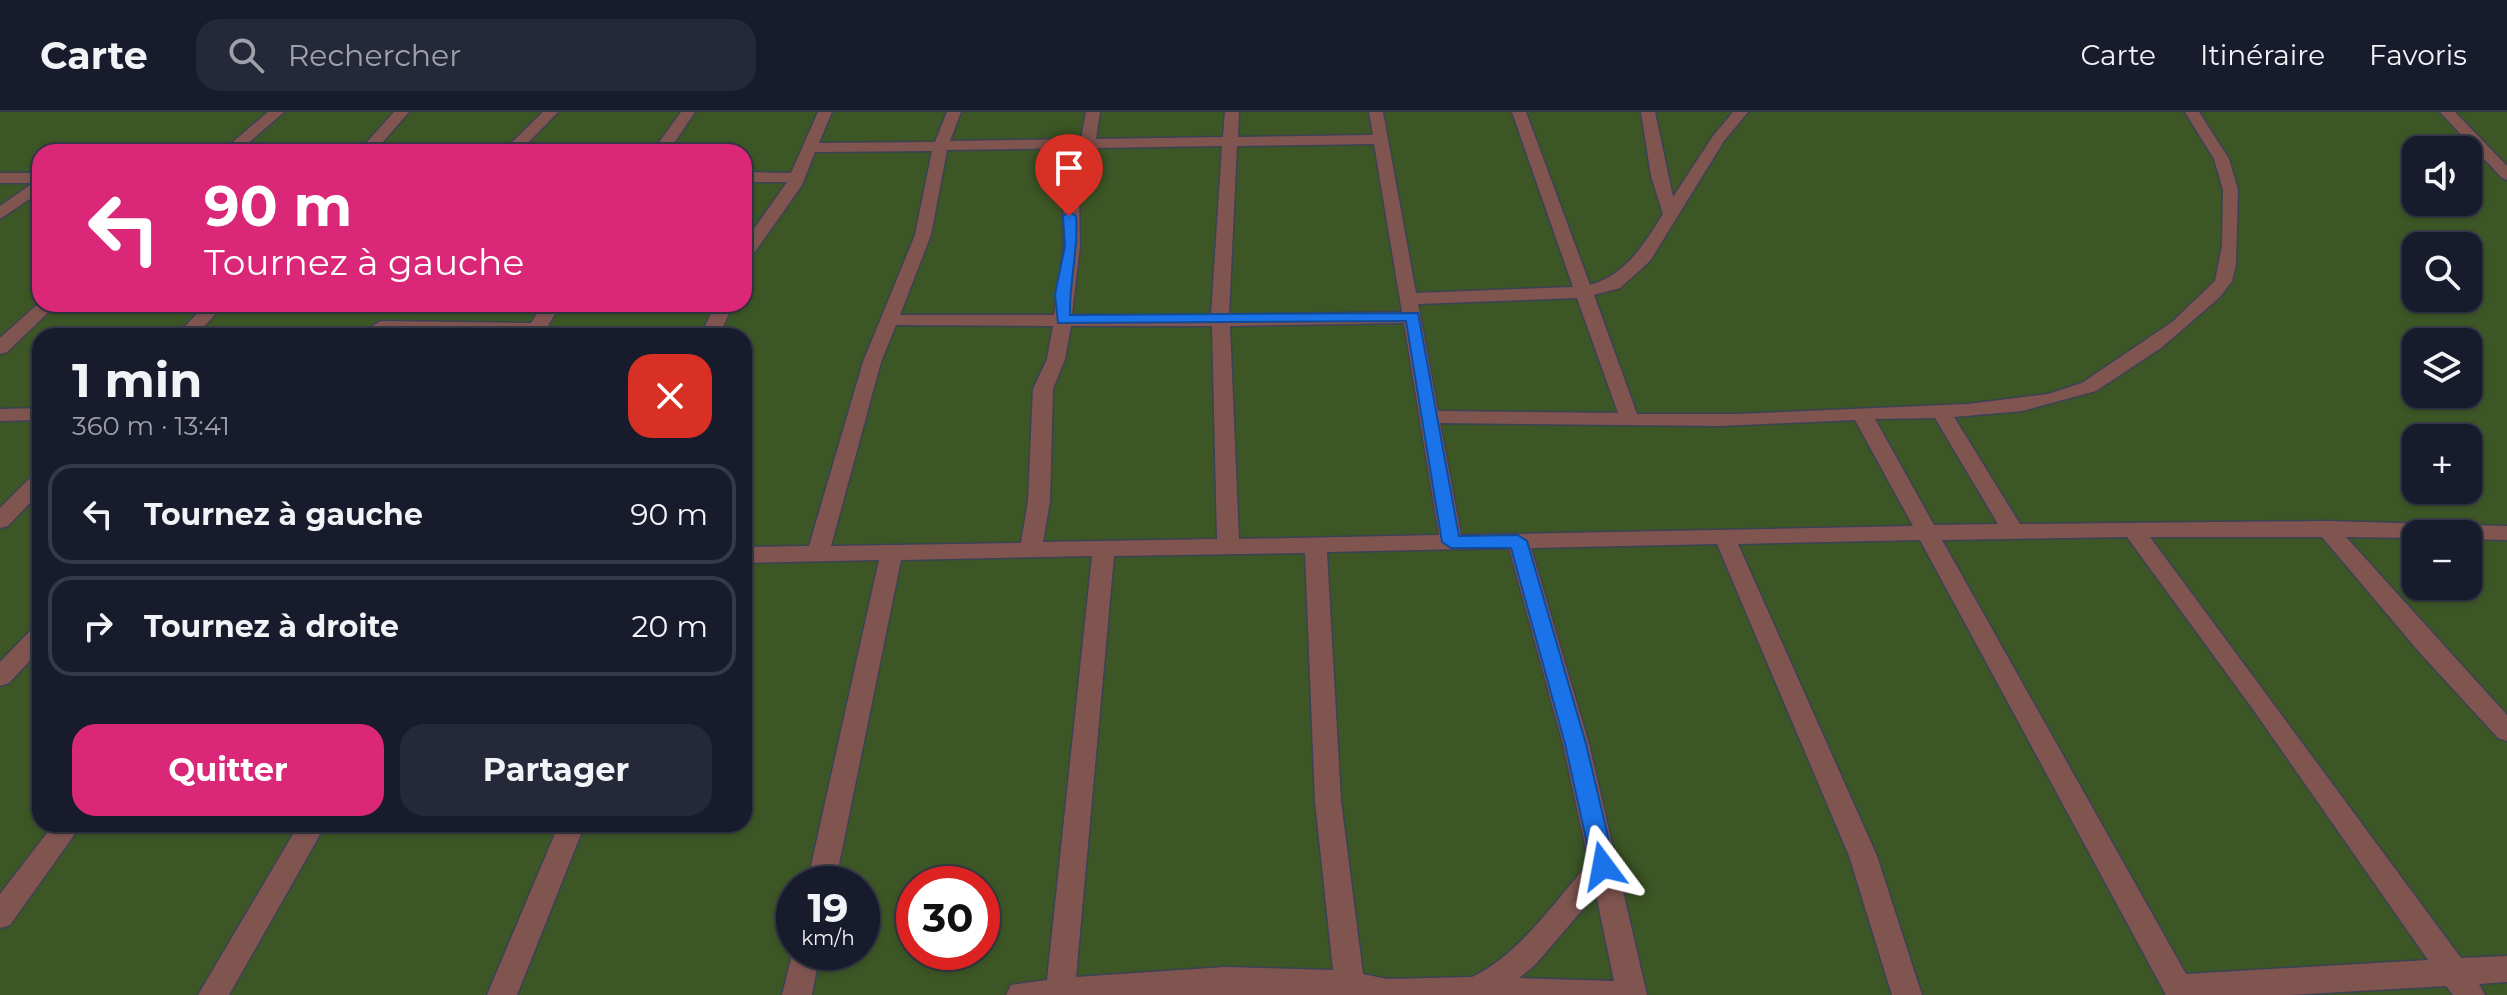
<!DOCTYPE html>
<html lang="fr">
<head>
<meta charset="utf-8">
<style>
  body { margin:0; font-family:Montserrat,sans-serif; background:#242838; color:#f1f3f6; height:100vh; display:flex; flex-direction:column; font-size:30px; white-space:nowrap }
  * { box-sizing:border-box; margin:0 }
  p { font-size:26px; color:#9ea1a9 }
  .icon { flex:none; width:44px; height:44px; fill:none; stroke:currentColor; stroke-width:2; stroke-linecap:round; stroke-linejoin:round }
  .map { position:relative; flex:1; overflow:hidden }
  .side { position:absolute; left:32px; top:216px; width:720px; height:504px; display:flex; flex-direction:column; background:#171b2c; border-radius:24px; box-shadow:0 2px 6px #0004,0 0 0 2px #363948 }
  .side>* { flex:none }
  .hud { position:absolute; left:32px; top:32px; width:720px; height:168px; border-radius:24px; box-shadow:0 2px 6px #0004,0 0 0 2px #363948; background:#db2777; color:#fff; overflow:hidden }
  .fabs { position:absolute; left:2402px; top:24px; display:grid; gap:16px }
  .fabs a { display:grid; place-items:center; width:80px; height:80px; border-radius:16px; background:#171b2c; box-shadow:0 2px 6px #0004,0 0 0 2px #363948; font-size:40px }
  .speed { position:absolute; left:776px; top:754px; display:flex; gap:16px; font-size:40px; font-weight:700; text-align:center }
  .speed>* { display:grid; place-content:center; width:104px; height:104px; border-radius:50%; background:#171b2c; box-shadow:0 2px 6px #0004,0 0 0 2px #363948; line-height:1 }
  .speed small { font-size:20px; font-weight:400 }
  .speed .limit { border:12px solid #d22; background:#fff; color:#111 }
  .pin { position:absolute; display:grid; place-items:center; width:68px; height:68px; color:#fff; margin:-82px -34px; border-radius:50% 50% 50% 0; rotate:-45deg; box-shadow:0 0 8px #0007 }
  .pin .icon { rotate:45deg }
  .me { position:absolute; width:88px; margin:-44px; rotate:347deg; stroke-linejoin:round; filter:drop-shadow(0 0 6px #0008) }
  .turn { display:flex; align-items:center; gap:28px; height:168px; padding:0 40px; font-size:36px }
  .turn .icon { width:104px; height:104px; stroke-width:2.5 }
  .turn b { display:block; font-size:56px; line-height:68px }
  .round { display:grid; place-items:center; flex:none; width:84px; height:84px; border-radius:24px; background:#242838 }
  .overview { display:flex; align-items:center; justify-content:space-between; height:136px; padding:0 40px }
  h1 { font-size:48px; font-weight:700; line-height:60px }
  .cta { display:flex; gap:16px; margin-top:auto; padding:16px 40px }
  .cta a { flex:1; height:92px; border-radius:24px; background:#db2777; color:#fff; font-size:32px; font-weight:700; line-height:92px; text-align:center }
  .cta a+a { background:#242838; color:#f1f3f6 }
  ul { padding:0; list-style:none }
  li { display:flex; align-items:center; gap:24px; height:100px; margin:0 16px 12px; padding:0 24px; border:4px solid #363948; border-radius:24px }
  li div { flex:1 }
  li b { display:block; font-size:30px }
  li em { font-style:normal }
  header { display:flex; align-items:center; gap:48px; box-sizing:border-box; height:112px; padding:0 40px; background:#171b2c; border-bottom:2px solid #363948 }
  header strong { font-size:38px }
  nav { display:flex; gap:44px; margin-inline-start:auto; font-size:28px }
  .search { width:560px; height:72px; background:#242838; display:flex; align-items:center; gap:20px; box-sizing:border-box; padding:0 28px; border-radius:24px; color:#9ea1a9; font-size:30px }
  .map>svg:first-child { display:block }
  .green { fill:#3c5626; fill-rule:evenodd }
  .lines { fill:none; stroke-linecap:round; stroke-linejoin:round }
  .minor-casing { stroke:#3c4155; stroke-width:3 }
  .minor { fill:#805550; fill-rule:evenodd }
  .route { fill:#1a73e8; stroke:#114b97; stroke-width:2 }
</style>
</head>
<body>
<header>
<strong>Carte</strong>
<div class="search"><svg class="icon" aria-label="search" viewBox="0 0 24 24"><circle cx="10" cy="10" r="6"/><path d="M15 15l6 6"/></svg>Rechercher</div>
<nav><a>Carte</a><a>Itinéraire</a><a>Favoris</a></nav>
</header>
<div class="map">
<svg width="2507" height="883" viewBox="0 0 2507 883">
  <rect width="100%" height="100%" fill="#1f243a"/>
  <path class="green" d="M0,0h2507v883h-2507zM2416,38h52v52h-52zM40,40h704v152h-704zM2416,134h52v52h-52zM40,224h704v488h-704zM2416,230h52v52h-52zM2416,326h52v52h-52zM2416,422h52v52h-52zM794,772h68v68h-68zM914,772h68v68h-68z"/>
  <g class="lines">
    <defs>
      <path id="minor" d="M268,0h16l-46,40h-17z
        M394,0h15l-35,40h-16z
        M543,0h15l-39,40h-17z
        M681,0h14l-27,40h-16z
        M818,0h14l-13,31 116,-1 12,-30h14l-11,29 131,-2 5,-27h14l-4,27 127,-2 2,-25h14l-1,25 135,-2 -4,-23h14l33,181 157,-6 -61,-175h14l64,173c36,-10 54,-41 73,-71l-12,-38 -10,-64h14l18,85 40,-61 20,-24h15l-24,29 -74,120 -30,27 -26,7 43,119h101l230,-10 80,-10 34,-11 90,-61 43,-41 7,-35 1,-56 -9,-31 -29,-47h14l30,47 9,31 -2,74 -4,17 -12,16 -59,51 -65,43 -74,20 -68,6 66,107 306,-3 181,5v14l-39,-1v-5h-52v4l-70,-1 161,178v26l-9,-3 -78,-85 -98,-116h-172l311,421 46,-2v26l-28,2 6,11h-32l-7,-9 -157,9h-123l-246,-455 -182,4 139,312 45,139h-30l-43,-139 -132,-312 -186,4 58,196 58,251h-641l5,-10 36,-5 45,-424 -191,4 -66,324h-28l72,-324 -135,3v-16l65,-1 54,-184 52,-127 17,-84 -117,1 -13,33 -52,74 -6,1v-17l43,-61h-43v-10l47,1zM1374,32l28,168 -173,3 8,-169zM1222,34l-11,170 -139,-1 8,-69 -1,-54 15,-44zM1079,36l-16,44 1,54 -10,69h-154l31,-80 16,-85zM1577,186l41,115 -180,-2 -20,-107zM1404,211l35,212 -200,4 -9,-213zM896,213l157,1 -6,33 -14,30 -5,112 -7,42 -190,3 50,-184zM1071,214h141l5,213 -174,3 7,-41 3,-112 12,-30zM1935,306l63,106 -64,1 -59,-106zM1855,308l58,106 -452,9 -21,-112 280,3zM2127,425l125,171 176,252 -242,14 -244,-434zM1509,436l54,196 26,119c-35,39 -69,91 -117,114l-85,2 -24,-5 -22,-173 -14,-249zM1305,441l10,248 18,169 -108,-3 -149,10 38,-421zM1596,782l18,87 -95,-3 16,-13z
        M2440,0h15l52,54v14l-5,-2z
        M0,61h40v19l-40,27v-13l33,-23h-33z
        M40,190l17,2 -50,48 -7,2v-16z
        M206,192h19l-30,32h-19z
        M543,192h18l-19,32 -161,-5 -9,-5 9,-5 150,2z
        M715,192h18l-14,32h-18z
        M40,296v12l-40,1v-12z
        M40,361v19l-32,34 -8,2v-20l33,-33z
        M40,515v23l-31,33 -9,3v-24l32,-33z
        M54,712h28l-72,101 -10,3v-34z
        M299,712h27l-97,171h-31z
        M559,712h26l-68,171h-30z
        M794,835v5h26l-8,43h-30z"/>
    </defs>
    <use href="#minor" class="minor-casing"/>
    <use href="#minor" class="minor"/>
  </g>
  <path class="route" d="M1069,100l7,4c3,34 -7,65 -6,99l348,-2 41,223 59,-1 9,6 59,203 29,122 -4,6 -8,3 -8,-3 -3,-6 -27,-122 -54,-196h-60l-9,-6 -36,-221 -348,2 -3,-29 10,-48 -2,-30z"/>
</svg>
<div class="fabs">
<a><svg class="icon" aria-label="sound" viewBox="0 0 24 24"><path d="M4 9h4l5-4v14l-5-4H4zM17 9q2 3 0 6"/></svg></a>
<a><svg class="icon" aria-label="search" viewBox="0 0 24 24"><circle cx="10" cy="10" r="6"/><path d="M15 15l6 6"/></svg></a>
<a><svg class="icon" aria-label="layers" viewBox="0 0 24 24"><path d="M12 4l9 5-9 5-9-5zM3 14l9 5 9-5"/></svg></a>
<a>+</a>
<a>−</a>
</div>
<div class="speed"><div>19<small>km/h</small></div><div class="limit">30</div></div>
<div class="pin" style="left:1069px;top:104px;background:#d93025"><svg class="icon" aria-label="arrive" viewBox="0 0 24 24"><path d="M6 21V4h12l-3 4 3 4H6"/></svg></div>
<svg class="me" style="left:1603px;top:754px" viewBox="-20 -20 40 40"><path d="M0-17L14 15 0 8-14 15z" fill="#1a73e8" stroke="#fff" stroke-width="4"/></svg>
<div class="hud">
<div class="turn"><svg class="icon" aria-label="left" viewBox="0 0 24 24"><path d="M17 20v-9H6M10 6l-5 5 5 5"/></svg><div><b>90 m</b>Tournez à gauche</div></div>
</div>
<section class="side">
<div class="overview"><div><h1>1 min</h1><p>360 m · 13:41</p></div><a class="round" style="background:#d93025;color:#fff"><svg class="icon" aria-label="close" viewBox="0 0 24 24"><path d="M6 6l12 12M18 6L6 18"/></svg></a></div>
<ul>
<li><svg class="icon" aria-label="left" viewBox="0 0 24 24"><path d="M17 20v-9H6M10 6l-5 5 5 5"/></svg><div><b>Tournez à gauche</b></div><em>90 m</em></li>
<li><svg class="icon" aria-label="right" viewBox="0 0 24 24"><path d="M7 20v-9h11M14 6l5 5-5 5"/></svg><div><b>Tournez à droite</b></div><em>20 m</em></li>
</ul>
<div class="cta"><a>Quitter</a><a>Partager</a></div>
</section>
</div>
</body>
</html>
